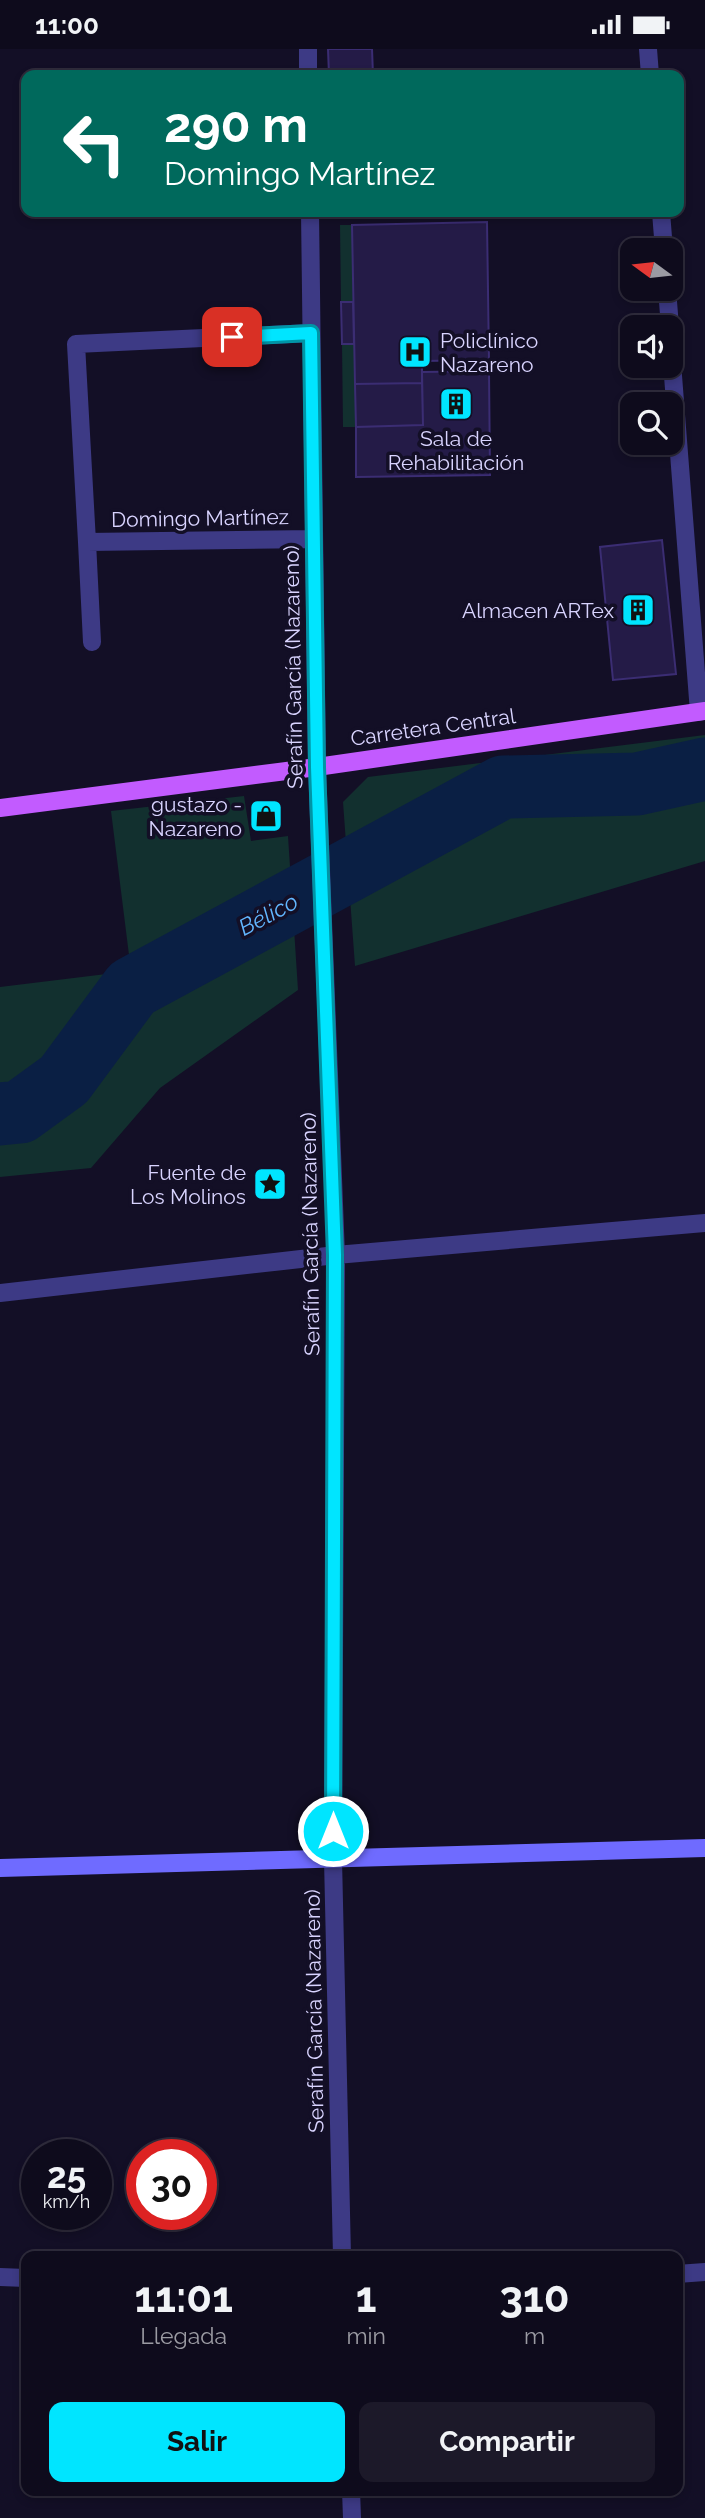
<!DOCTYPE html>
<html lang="es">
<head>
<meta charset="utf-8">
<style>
  body { margin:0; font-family:Raleway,sans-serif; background:#1c1929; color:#f1f3f6; height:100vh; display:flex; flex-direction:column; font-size:26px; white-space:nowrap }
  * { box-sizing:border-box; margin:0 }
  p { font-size:23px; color:#9b9ba3 }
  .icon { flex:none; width:38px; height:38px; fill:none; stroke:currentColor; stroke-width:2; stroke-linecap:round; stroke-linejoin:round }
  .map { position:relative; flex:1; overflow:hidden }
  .sheet { position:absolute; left:21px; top:2202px; width:662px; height:245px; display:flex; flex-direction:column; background:#0e0b1c; border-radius:14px; box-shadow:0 4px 10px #0003,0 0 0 2px #2e2b3b }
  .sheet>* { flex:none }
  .banner { position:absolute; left:21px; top:21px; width:663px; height:147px; border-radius:14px; box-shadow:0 4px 10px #0003,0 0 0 2px #2e2b3b; background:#00695c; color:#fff; overflow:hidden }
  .needle { width:46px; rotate:285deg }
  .fabs { position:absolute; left:620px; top:189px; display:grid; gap:14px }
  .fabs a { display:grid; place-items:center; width:63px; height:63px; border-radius:14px; background:#0e0b1c; box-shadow:0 4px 10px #0003,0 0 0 2px #2e2b3b; font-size:35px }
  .speed { position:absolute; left:21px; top:2090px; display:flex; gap:14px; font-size:35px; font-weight:700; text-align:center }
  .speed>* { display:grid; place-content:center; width:91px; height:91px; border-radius:50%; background:#0e0b1c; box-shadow:0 4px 10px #0003,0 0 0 2px #2e2b3b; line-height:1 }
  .speed small { font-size:18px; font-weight:400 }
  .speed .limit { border:10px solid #d22; background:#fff; color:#111 }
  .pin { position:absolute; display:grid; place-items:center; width:60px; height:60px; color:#fff; margin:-30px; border-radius:14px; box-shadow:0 4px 10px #0006 }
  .me { position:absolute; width:77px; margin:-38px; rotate:0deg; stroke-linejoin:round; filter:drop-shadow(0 0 5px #0008) }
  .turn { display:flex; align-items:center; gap:24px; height:147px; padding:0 28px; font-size:32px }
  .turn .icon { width:91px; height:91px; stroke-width:2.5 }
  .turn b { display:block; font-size:49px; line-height:60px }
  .eta { display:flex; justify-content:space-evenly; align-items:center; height:119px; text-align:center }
  .eta b { font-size:42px; font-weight:700; line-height:49px }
  .primary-button { display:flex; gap:14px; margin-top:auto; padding:14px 28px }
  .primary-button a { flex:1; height:80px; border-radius:14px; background:#00e5ff; color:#111; font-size:28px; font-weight:700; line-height:80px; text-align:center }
  .primary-button a+a { background:#1c1929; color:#f1f3f6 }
  .status { display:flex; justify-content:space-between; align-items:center; height:49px; padding:0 35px; background:#0e0b1c; direction:ltr }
  .status svg { height:19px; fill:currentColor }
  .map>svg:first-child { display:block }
  .green { fill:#12302f }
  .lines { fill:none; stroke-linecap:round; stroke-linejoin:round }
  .river { stroke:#0a1f44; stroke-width:63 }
  .building { fill:#241b47; stroke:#3b2d73; stroke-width:2 }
  .street { stroke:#3d3a85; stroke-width:18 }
  .secondary { stroke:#6f6bff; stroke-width:18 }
  .primary { stroke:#c25bff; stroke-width:18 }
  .route-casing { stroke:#0095a6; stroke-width:18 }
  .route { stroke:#00e5ff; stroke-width:12 }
  .labels { text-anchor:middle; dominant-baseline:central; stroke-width:7; stroke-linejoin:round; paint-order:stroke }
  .poi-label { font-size:21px; fill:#d9d4ff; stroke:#130f26; text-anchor:end }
  .street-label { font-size:21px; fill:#d9d4ff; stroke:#130f26 }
  .water-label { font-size:23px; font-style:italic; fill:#62b6ff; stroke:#130f26 }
</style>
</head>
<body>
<div class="status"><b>11:00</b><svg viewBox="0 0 49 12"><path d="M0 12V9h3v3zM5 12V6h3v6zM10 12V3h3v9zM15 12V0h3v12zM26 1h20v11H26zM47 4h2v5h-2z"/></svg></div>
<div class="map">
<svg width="705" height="2469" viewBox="0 0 705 2469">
  <rect width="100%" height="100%" fill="#130f26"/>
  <path class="green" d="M340,176h12l1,77h-12z
    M342,295h12l2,83h-13z
    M705,686v126l-350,105 -12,-164 25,-25z
    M244,747l7,45 37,-5 10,154 -138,98 -69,80 -91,9v-190l131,-16 -20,-160z"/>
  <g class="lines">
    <path class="river" d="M0,1065l20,-2 44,-32 68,-92 371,-201 134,-3 68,-15"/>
  </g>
  <path class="building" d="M328,0h44l1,26h-44z
    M487,173l2,138 -67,1v22l-67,1 -3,-159z
    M341,253h12l1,42h-12z
    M489,322l1,104 -134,2v-50l67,-2 -1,-53z
    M422,334l1,42 -67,2 -1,-43z
    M662,491l14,134 -63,6 -13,-133z"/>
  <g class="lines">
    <path class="street" d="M308,0v26
      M648,0l2,26
      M310,163l7,555 19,488 -3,604 9,397
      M661,163l3,38
      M667,240l3,38
      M311,284l-235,11 11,198 227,-3
      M670,288l29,375
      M87,493l5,100
      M0,1244l336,-38 369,-32
      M677,2225l28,-2
      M0,2228l26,1
      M351,2441l1,28"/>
    <path class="secondary" d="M0,1819l705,-20"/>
    <path class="primary" d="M0,759l317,-41 388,-56"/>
  </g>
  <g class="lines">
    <defs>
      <path id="route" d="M232,288l79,-4 6,434 18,488 -2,576"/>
    </defs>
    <use href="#route" class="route-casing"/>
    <use href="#route" class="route"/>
  </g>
  <defs>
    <symbol id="hospital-square" viewBox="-11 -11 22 22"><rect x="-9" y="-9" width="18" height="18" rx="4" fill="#00e5ff" stroke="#130f26"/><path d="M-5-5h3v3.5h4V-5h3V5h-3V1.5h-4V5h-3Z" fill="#111"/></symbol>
    <symbol id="building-square" viewBox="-11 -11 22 22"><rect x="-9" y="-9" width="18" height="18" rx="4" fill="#00e5ff" stroke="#130f26"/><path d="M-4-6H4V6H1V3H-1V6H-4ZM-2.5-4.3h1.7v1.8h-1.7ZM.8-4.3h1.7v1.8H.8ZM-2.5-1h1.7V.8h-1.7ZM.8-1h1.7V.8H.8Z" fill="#111"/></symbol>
    <symbol id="shop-square" viewBox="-11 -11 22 22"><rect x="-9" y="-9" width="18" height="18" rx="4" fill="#00e5ff" stroke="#130f26"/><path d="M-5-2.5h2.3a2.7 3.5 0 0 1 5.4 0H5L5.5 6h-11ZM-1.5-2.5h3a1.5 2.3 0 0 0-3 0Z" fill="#111"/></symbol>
    <symbol id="sight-square" viewBox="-11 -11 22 22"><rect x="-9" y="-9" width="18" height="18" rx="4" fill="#00e5ff" stroke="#130f26"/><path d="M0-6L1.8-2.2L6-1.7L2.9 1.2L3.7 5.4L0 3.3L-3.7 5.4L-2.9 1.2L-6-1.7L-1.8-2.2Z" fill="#111"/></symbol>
  </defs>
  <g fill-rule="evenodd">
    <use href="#hospital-square" x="396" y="284" width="38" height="38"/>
    <use href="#building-square" x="437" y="336" width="38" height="38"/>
    <use href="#building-square" x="619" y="542" width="38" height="38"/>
    <use href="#shop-square" x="247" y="748" width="38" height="38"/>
    <use href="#sight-square" x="251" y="1116" width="38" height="38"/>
  </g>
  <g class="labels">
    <g class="poi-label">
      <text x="440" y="291" text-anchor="start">Policlínico<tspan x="440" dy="24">Nazareno</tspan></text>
      <text x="456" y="389" text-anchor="middle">Sala de<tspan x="456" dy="24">Rehabilitación</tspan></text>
      <text x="614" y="561">Almacen ARTex</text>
      <text x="242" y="755">gustazo -<tspan x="242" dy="24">Nazareno</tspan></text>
      <text x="246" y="1123">Fuente de<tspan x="246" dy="24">Los Molinos</tspan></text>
    </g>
    <g class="street-label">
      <text transform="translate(200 469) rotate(-1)">Domingo Martínez</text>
      <text transform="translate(293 618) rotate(-91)">Serafín García (Nazareno)</text>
      <text transform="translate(433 678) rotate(-8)">Carretera Central</text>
      <text transform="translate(310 1185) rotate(-91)">Serafín García (Nazareno)</text>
      <text transform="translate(314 1962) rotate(-91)">Serafín García (Nazareno)</text>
    </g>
    <g class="water-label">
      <text transform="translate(268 865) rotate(-28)">Bélico</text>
    </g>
  </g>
</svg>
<div class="fabs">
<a><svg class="needle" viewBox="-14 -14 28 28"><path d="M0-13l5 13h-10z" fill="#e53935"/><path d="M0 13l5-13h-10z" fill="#9b9ba3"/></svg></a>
<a><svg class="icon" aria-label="sound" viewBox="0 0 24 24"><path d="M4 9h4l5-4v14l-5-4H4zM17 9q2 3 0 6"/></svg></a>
<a><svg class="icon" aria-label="search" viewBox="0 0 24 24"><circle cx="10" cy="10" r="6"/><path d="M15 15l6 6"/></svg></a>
</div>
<div class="speed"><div>25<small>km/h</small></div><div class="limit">30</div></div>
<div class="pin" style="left:232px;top:288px;background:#d93025"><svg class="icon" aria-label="arrive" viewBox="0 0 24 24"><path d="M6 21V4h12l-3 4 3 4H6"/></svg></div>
<svg class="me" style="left:333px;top:1782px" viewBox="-20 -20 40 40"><circle r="17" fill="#00e5ff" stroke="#fff" stroke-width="3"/><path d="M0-11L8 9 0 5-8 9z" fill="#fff"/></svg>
<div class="banner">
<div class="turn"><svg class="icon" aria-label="left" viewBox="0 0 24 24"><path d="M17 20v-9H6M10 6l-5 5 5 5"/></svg><div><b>290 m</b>Domingo Martínez</div></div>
</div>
<section class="sheet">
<div class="eta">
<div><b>11:01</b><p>Llegada</p></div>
<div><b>1</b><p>min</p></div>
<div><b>310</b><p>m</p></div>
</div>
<div class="primary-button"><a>Salir</a><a>Compartir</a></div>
</section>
</div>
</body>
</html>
